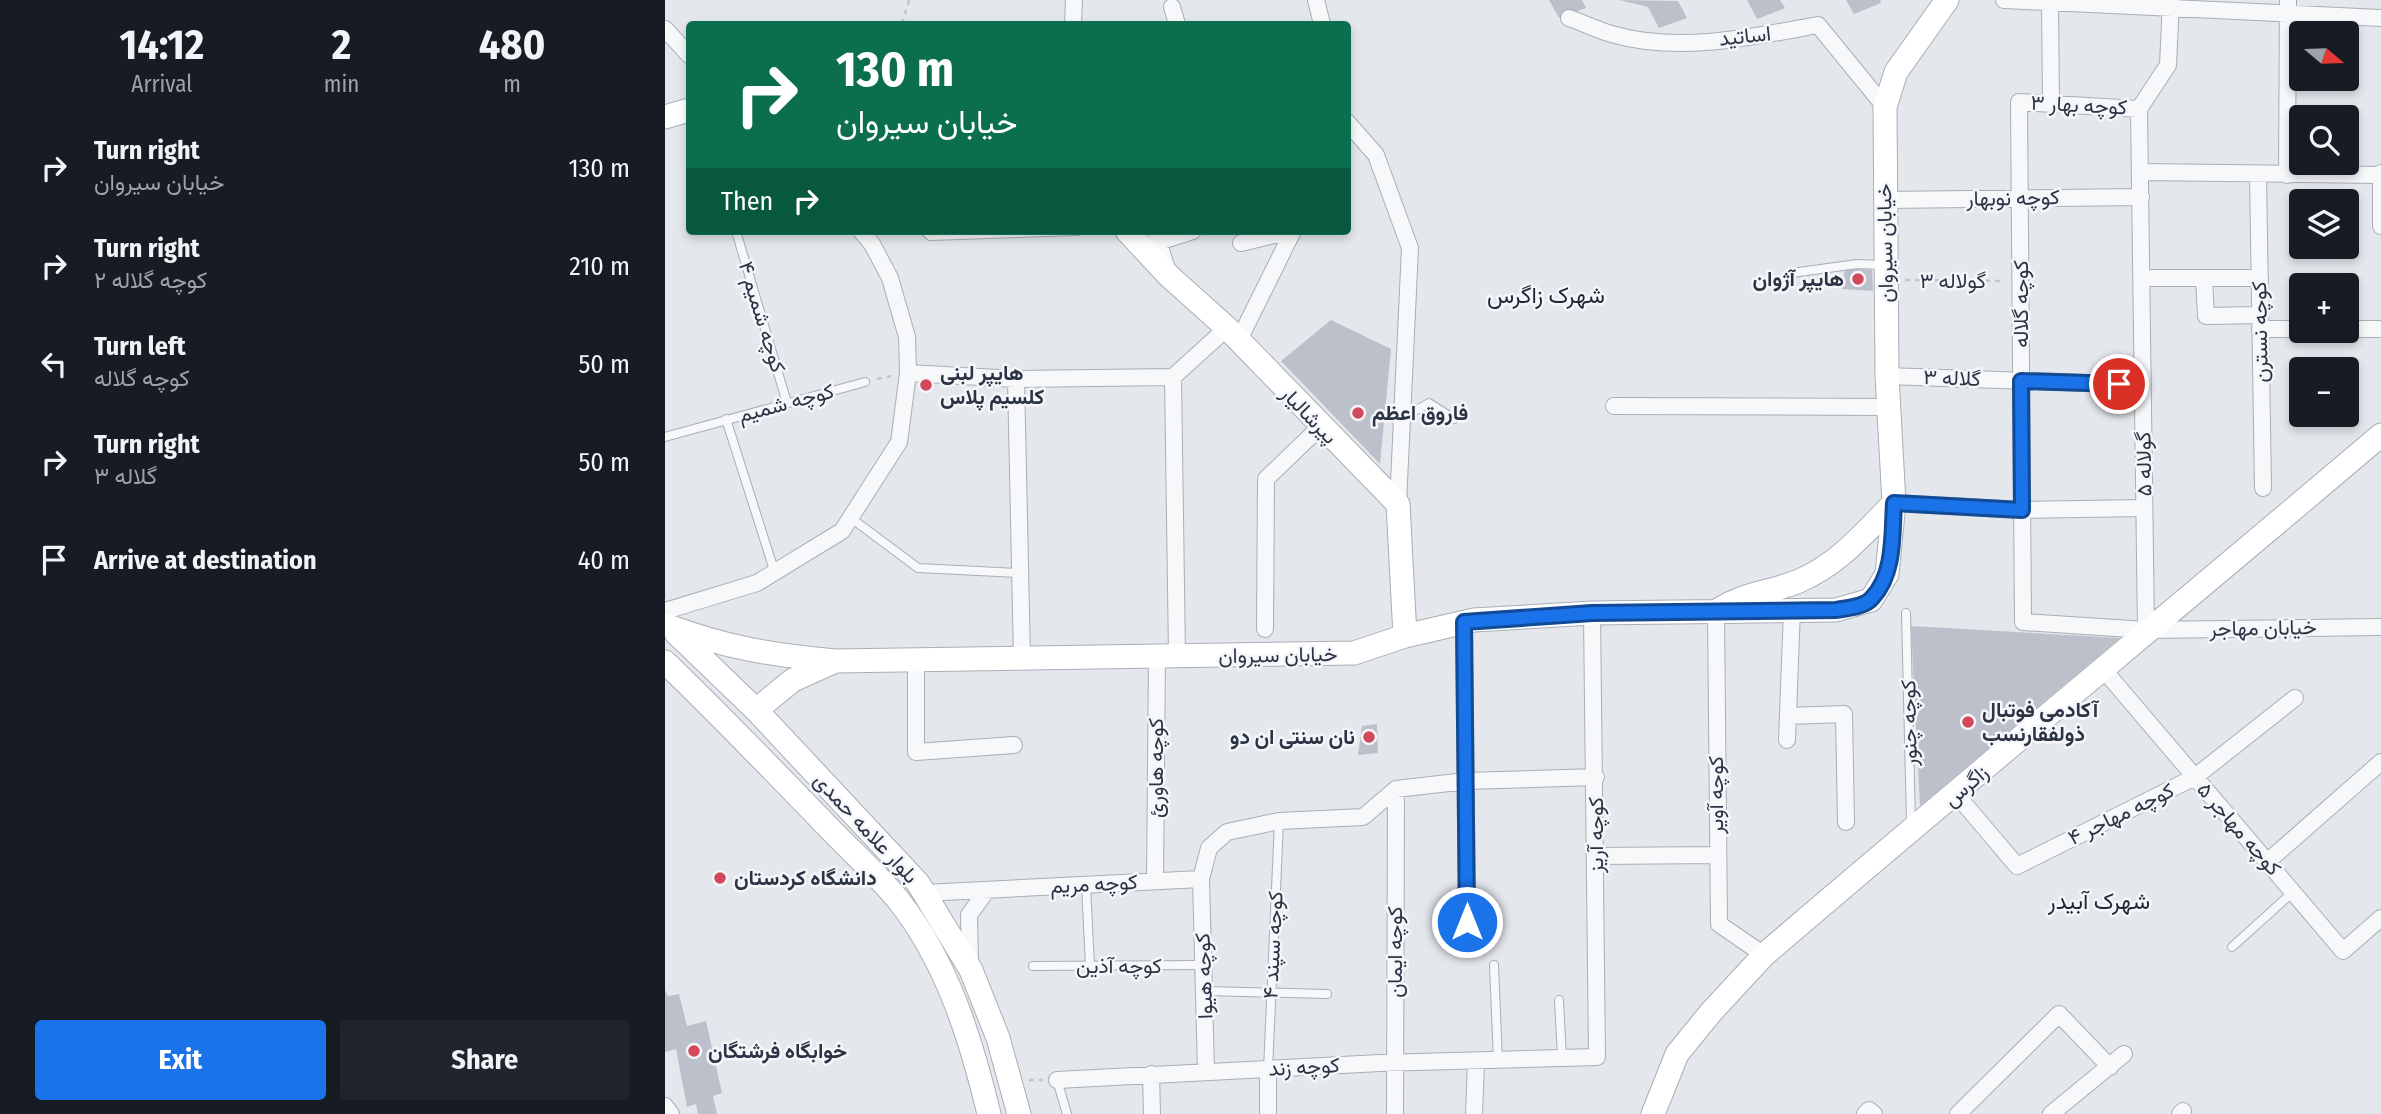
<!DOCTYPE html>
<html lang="en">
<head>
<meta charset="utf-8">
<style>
  body { margin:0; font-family:"Fira Sans Condensed",Vazirmatn,sans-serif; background:#20242c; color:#f1f3f6; height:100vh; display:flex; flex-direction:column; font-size:26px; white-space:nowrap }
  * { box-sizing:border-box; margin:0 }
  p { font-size:23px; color:#9ea1a6 }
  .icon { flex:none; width:38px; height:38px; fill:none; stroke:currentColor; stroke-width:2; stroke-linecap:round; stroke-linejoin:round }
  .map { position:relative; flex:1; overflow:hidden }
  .drawer { display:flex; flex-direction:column; background:#171b24; width:665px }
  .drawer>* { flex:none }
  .guide { position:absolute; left:21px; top:21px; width:665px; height:214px; border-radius:7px; box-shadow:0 4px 10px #0003; background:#0b6e4f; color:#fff; overflow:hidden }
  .needle { width:46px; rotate:109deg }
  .controls { position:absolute; left:1624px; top:21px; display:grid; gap:14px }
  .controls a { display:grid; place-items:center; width:70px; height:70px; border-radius:7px; background:#171b24; box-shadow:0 4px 10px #0003; font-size:35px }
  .pin { position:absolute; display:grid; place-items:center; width:60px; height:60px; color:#fff; margin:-30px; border:4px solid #fff; border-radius:50%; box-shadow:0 2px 7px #0007 }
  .me { position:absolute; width:77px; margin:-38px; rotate:0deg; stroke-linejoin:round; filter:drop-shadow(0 0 5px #0008) }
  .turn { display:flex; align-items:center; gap:24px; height:147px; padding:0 35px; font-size:32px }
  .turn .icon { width:91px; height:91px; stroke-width:2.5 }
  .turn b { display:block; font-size:49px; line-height:60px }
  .then { display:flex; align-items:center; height:66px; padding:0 35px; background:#0003; gap:14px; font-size:26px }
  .eta { display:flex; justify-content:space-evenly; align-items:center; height:119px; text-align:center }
  .eta b { font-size:42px; font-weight:700; line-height:49px }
  .primary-button { display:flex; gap:14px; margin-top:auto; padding:14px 35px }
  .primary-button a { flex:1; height:80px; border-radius:7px; background:#1a73e8; color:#fff; font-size:28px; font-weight:700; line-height:80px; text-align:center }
  .primary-button a+a { background:#20242c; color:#f1f3f6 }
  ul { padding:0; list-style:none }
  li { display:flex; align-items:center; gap:21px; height:98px; padding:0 35px }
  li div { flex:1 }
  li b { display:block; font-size:26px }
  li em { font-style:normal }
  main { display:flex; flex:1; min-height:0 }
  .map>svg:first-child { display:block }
  .building { fill:#bbc0ca }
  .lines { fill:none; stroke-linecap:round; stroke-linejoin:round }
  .lane-casing { stroke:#a9aeb7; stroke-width:10 }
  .street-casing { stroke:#a9aeb7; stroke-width:18 }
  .secondary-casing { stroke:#a9aeb7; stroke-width:25 }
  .path { stroke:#c2c5cb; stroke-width:2.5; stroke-dasharray:5 5; stroke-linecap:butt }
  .lane { stroke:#f7f8fa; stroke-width:8 }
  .street { stroke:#f7f8fa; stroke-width:16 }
  .secondary { stroke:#fff; stroke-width:23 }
  .route-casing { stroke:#114b97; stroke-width:18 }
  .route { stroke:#1a73e8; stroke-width:12 }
  .poi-dot { fill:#d1495b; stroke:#f4f6f9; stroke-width:2.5 }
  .labels { text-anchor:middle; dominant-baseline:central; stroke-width:5; stroke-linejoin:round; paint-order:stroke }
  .street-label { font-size:21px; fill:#2b3445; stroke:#f4f6f9 }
  .poi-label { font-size:21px; font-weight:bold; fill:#2b3445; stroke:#f4f6f9; text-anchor:start }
  .neighbourhood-label { font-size:23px; fill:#1d2536; stroke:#f4f6f9 }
</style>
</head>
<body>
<main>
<section class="drawer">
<div class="eta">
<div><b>14:12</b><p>Arrival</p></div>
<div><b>2</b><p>min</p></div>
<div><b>480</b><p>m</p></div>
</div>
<ul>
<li><svg class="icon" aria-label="right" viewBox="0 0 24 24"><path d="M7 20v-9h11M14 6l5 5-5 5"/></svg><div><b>Turn right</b><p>خیابان سیروان</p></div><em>130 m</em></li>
<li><svg class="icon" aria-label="right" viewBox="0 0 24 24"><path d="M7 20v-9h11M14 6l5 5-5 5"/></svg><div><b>Turn right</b><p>کوچه گلاله ۲</p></div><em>210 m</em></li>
<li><svg class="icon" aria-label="left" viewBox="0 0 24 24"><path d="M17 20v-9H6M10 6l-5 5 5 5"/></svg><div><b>Turn left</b><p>کوچه گلاله</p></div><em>50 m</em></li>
<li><svg class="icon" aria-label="right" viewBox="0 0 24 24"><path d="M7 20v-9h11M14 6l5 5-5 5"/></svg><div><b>Turn right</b><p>گلاله ۳</p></div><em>50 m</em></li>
<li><svg class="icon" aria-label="arrive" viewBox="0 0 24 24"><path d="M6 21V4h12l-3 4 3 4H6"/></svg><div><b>Arrive at destination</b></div><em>40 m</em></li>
</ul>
<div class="primary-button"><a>Exit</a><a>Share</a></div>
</section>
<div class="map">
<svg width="1716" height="1114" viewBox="0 0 1716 1114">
  <rect width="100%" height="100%" fill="#e4e7ec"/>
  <path class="building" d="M884,0h33l4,8 -27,10z
    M954,0l59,1 9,17 -28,10 -11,-21z
    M1082,0h33l5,8 -28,11z
    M1181,0h34l1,3 -27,11z
    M1180,268l27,2 1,21 -31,-2z
    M666,320l60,29 -11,115 -99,-103z
    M1246,626l209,12 -200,168z
    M712,724l1,29 -20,2 4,-29z
    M0,990l3,6 11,-2 8,32 19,-5 16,72 -9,3 4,18h-19l-2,-10 -9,3 -11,-58 -11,3z"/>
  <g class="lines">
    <defs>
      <path id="lane" d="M71,231l51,172
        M260,231l5,5 147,-5
        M1127,273l65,-9 26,1
        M737,418l27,-15 25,16
        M61,419l49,154
        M0,437l200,-55
        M186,518l67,50 102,5
        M1241,613l5,210
        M421,885l4,81
        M1567,947l61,-55
        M829,965l4,96
        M368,966l171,-1
        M541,991l121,3
        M894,1000l3,58
        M603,1070l11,-249
        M392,1080l10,34"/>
      <path id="street" d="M651,0l6,24
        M1339,0l377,18
        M1385,2l1,102
        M507,7l5,17
        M904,18c15,5 30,13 46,17 65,18 138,2 203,-10l67,82
        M408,24l1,-24
        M0,29l24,26
        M1474,109l-120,-7 4,520 123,8 235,-3
        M682,122l29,33 34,93 -12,256
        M1476,172l238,3
        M1716,173v53
        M1593,175l5,313
        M1622,175l1,-175
        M1220,200l256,-3
        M490,231l13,41
        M494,242l34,-11
        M576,243l49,-12
        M1477,278h118
        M1539,278l2,38 54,-1
        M1595,329h41
        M1682,329h34
        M573,342l55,-111
        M243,373l108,6 157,-2 54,-49
        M1222,376l256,9
        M508,377l4,279
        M351,379l6,279
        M949,406l275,1
        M1229,503l128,7 122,-2
        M0,611l92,-28 85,-52 57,-89 9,-69 -1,-36 -17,-59 -18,-34 -11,-13
        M1051,611l3,313 45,31
        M799,622l3,300
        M600,629l1,-150 54,-52
        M1481,630l-7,-521 29,-44 3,-65
        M251,660v92l98,-7
        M1438,669l240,282 38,-33
        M1123,716l56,-2 2,108
        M1122,740l5,-130
        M1291,794l61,72 178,-89 100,-79
        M931,856l121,-1
        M1602,862l114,-100
        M490,881l2,-225
        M259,893l277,-14
        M305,962l-1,-47 18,-25
        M603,1070v44
        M541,1072l-5,-193 8,-31 18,-16 52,-11 84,-4 33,-28 70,-8 130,-4
        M486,1074l1,40
        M392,1080l323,-17 217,-6 -5,-444
        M0,1106l6,8
        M730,1114l1,-325
        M809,1114l2,-52
        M1200,1114l4,-4 5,4
        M1293,1114l101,-100 51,53
        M1386,1114l73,-60
        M1515,1114l3,-3"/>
      <path id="secondary" d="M0,117l24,-7
        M462,231l42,45 58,52 171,176 7,132
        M1053,610c31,-19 52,-17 81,-29 40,-17 65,-48 95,-78
        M3,626c60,22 104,29 167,35l519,-8 51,-17 69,-16 118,-7 244,-3 35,-10 16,-26 7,-71 -7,-127 -2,-269 11,-35 51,-72
        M11,633l80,77 162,173 53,87 27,68 21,76
        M0,662c56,54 110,110 164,166 23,24 49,47 70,73 48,61 72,138 90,213
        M91,710l37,-30 40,-18
        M988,1114l24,-60 35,-43 52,-56c204,-175 412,-346 617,-520"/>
    </defs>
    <use href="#lane" class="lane-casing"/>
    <use href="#street" class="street-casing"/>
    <use href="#secondary" class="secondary-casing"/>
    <path class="path" d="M237,24l7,-24
      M1240,280l98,1
      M212,379l14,-3
      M364,1080h14"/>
    <use href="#lane" class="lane"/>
    <use href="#street" class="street"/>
    <use href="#secondary" class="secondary"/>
  </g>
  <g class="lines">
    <defs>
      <path id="route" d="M802,922l-3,-300 128,-9 244,-3c11,-2 29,-3 36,-12 23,-24 20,-64 22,-95l128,7 -1,-129 98,3"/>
    </defs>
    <use href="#route" class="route-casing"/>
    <use href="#route" class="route"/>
  </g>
  <g class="poi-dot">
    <circle cx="1193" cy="279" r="7"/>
    <circle cx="261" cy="385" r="7"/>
    <circle cx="693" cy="413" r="7"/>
    <circle cx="1303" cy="722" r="7"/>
    <circle cx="704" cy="737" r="7"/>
    <circle cx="55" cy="878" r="7"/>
    <circle cx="29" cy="1051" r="7"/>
  </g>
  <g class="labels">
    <g class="street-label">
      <text transform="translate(1080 36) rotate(-6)">اساتید</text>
      <text transform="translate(1414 105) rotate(3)">کوچه بهار ۳</text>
      <text transform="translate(1348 198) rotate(-1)">کوچه نوبهار</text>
      <text transform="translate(1220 243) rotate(-91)">خیابان سیروان</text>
      <text x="1288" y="281">گولاله ۳</text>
      <text transform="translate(1356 304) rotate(-90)">کوچه گلاله</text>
      <text transform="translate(97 317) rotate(73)">کوچه شمیم ۴</text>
      <text transform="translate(1595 332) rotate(-91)">کوچه نسترن</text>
      <text transform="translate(1287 378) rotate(2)">گلاله ۳</text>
      <text transform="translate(121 403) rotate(-15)">کوچه شمیم</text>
      <text transform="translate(644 415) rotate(46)">پیرشالیار</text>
      <text transform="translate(1479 464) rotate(-91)">گولاله ۵</text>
      <text transform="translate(1598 628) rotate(-1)">خیابان مهاجر</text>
      <text transform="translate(613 655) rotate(-1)">خیابان سیروان</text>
      <text transform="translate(1244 723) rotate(-91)">کوچه چنور</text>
      <text transform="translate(491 768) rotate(-90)">کوچه هاورئ</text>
      <text transform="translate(1301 786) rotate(-41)">زاگرس</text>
      <text transform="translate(1051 795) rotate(-90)">کوچه آویر</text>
      <text transform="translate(1456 814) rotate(-26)">کوچه مهاجر ۴</text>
      <text transform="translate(201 828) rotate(47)">بلوار علامه حمدی</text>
      <text transform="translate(1574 829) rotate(49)">کوچه مهاجر ۵</text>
      <text transform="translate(931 835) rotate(-90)">کوچه آریز</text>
      <text transform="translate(429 884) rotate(-3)">کوچه مریم</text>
      <text transform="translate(608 945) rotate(-87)">کوچه سپند ۴</text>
      <text transform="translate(730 952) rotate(-90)">کوچه ایمان</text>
      <text x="454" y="966">کوچه آذین</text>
      <text transform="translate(539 976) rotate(-92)">کوچه هیوا</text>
      <text transform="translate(639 1067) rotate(-3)">کوچه زند</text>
    </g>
    <g class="poi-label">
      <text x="1179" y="279" text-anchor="end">هایپر آژوان</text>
      <text x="275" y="373">هایپر لبنی<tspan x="275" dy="24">کلسیم پلاس</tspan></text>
      <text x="707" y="413">فاروق اعظم</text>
      <text x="1317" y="710">آکادمی فوتبال<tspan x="1317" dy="24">ذولفقارنسب</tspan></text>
      <text x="690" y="737" text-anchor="end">نان سنتی ان دو</text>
      <text x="69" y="878">دانشگاه کردستان</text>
      <text x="43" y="1051">خوابگاه فرشتگان</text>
    </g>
    <g class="neighbourhood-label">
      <text x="881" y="295">شهرک زاگرس</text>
      <text x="1434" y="901">شهرک آبیدر</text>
    </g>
  </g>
</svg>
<div class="controls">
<a><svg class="needle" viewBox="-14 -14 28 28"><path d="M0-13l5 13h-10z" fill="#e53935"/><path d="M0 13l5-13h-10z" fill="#9ea1a6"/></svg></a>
<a><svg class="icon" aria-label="search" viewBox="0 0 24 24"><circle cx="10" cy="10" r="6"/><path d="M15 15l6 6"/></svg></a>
<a><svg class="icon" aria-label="layers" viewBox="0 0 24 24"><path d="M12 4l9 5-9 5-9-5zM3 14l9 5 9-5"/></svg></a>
<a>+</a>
<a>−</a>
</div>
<div class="pin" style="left:1454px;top:384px;background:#d93025"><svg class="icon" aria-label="arrive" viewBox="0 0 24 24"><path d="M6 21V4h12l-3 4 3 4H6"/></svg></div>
<svg class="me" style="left:802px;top:922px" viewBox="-20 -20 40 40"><circle r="17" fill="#1a73e8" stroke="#fff" stroke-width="3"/><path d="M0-11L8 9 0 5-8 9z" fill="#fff"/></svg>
<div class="guide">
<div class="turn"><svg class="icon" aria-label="right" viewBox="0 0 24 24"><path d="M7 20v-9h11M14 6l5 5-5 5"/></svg><div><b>130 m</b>خیابان سیروان</div></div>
<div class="then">Then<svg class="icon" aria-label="right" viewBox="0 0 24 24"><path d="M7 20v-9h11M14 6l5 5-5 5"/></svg></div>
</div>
</div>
</main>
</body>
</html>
